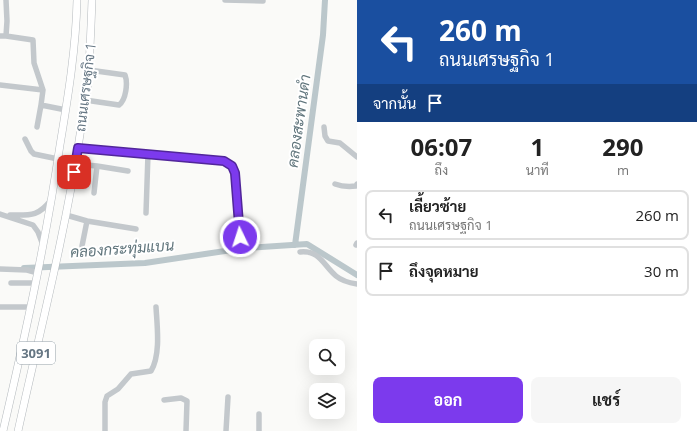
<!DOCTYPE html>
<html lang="th">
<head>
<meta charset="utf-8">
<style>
  body { margin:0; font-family:"Open Sans",Sarabun,sans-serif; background:#f6f6f6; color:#222; height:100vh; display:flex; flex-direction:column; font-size:15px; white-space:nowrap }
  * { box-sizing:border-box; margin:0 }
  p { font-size:13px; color:#767676 }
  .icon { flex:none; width:22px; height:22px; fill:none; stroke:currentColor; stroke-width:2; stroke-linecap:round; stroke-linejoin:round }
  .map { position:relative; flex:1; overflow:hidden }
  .details { display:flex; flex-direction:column; background:#fff; width:340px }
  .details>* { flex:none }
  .banner { background:#1a4fa0; color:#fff; overflow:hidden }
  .buttons { position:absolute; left:309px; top:339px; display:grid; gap:8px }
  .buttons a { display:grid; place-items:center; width:36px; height:36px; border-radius:8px; background:#fff; box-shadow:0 4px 16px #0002; font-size:20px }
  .pin { position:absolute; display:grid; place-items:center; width:34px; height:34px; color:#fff; margin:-17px; border-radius:8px; box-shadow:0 2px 6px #0006 }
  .me { position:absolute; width:44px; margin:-22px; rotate:356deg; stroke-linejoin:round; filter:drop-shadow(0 0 3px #0008) }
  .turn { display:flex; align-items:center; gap:14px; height:84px; padding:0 16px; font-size:18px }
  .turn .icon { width:52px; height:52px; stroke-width:2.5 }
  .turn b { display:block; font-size:28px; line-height:34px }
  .then { display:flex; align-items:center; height:38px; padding:0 16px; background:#0003; gap:8px; font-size:15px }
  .eta { display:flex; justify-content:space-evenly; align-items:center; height:68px; text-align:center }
  .eta b { font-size:24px; font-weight:700; line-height:28px }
  .primary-button { display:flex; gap:8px; margin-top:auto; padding:8px 16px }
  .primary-button a { flex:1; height:46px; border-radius:8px; background:#7c3aed; color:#fff; font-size:16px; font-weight:700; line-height:46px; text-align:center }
  .primary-button a+a { background:#f6f6f6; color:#222 }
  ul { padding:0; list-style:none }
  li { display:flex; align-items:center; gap:12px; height:50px; margin:0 8px 6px; padding:0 8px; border:2px solid #e0e0e0; border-radius:8px }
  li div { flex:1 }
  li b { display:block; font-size:15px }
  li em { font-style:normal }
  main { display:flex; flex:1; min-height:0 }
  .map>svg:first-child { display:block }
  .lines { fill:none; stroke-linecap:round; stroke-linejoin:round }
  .canal { stroke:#bbc7cb; stroke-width:6 }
  .major-casing { stroke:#b5babe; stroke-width:8 }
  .minor { stroke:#c3c8cc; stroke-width:5.5 }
  .major { stroke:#fff; stroke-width:7 }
  .route-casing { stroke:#51269a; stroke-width:10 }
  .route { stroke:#7c3aed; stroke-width:7 }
  .labels { text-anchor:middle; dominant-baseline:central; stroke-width:4; stroke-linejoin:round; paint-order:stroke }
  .shield { fill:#fff; stroke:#939fa8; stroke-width:1 }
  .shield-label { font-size:13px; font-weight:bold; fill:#657683 }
  .street-label { font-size:14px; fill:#657683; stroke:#fff }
  .water-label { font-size:15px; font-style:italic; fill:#60757c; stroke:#fff }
</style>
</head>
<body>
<main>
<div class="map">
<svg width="357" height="431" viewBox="0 0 357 431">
  <rect width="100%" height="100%" fill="#fafaf8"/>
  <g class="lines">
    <path class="canal" d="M295,245l28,-210 2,-35
      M24,268l121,-5 100,-15 62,-4 50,31"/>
    <defs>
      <path id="major" d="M3,431c22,-95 43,-190 57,-286 8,-48 16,-97 17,-145
        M18,431c21,-96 46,-192 61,-290 3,-20 7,-40 9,-60 2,-27 3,-54 4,-81"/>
    </defs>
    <use href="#major" class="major-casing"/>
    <path class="minor" d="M6,0l1,21 -1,15 27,4 1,23 9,27 -2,15 25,5
      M225,0l38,1
      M0,36h6
      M0,85l43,5
      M85,100l34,5c7,-5 9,-22 6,-30l-36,-5
      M37,127l4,-22
      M324,127l1,9 3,5 12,2 17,14
      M25,139l6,12 3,3 24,5
      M78,148l146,13 8,5 3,7 5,64
      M75,164l22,2 -3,27
      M97,166l31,5
      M335,184c8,3 13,3 21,2l1,-2
      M146,213l2,-59
      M0,214l33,11 5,7 5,13
      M10,215c20,0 28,2 41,-15
      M66,215l21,6 49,8
      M356,245l1,-2
      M82,246l5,-25
      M300,252c20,-2 23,13 36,24 6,5 14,7 21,8
      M0,269l27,1 11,3
      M11,283h25
      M0,307h30
      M164,400l17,-2 6,3 -1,30
      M105,431v-29l2,-6 11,-7 13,-15 20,-3c10,-16 6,-46 5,-64
      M226,431l2,-34
      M259,431v-17"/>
    <use href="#major" class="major"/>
  </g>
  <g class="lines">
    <defs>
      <path id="route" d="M74,172l4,-24 146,13 8,5 3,7 5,64"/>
    </defs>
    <use href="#route" class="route-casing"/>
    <use href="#route" class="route"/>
  </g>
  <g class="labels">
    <rect class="shield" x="17" y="342" width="38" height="22" rx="3"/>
    <g class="shield-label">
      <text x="36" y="353">3091</text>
    </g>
    <g class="street-label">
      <text transform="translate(85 87) rotate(-83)">ถนนเศรษฐกิจ 1</text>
    </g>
    <g class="water-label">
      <text transform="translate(298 121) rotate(-82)">คลองสะพานดำ</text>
      <text transform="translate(122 248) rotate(-4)">คลองกระทุ่มแบน</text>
    </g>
  </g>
</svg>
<div class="buttons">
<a><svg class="icon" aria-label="search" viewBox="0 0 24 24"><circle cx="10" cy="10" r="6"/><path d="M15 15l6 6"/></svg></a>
<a><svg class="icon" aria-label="layers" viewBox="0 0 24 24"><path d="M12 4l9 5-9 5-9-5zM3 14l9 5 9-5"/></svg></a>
</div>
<div class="pin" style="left:74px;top:172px;background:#d93025"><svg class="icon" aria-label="arrive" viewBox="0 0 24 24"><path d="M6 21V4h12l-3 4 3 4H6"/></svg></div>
<svg class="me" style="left:240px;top:237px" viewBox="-20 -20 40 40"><circle r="17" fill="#7c3aed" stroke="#fff" stroke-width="3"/><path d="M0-11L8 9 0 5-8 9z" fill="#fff"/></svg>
</div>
<section class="details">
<div class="banner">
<div class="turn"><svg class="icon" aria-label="left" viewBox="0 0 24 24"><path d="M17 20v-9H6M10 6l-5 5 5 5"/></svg><div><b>260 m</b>ถนนเศรษฐกิจ 1</div></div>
<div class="then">จากนั้น<svg class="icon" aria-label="arrive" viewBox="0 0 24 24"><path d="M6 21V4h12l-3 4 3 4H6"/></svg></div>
</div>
<div class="eta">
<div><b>06:07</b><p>ถึง</p></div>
<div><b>1</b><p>นาที</p></div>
<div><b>290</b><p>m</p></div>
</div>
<ul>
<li><svg class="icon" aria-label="left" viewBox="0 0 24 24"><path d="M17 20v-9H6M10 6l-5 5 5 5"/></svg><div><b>เลี้ยวซ้าย</b><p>ถนนเศรษฐกิจ 1</p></div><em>260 m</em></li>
<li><svg class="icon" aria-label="arrive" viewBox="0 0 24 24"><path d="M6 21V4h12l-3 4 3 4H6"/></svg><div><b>ถึงจุดหมาย</b></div><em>30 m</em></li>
</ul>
<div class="primary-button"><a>ออก</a><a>แชร์</a></div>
</section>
</main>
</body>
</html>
